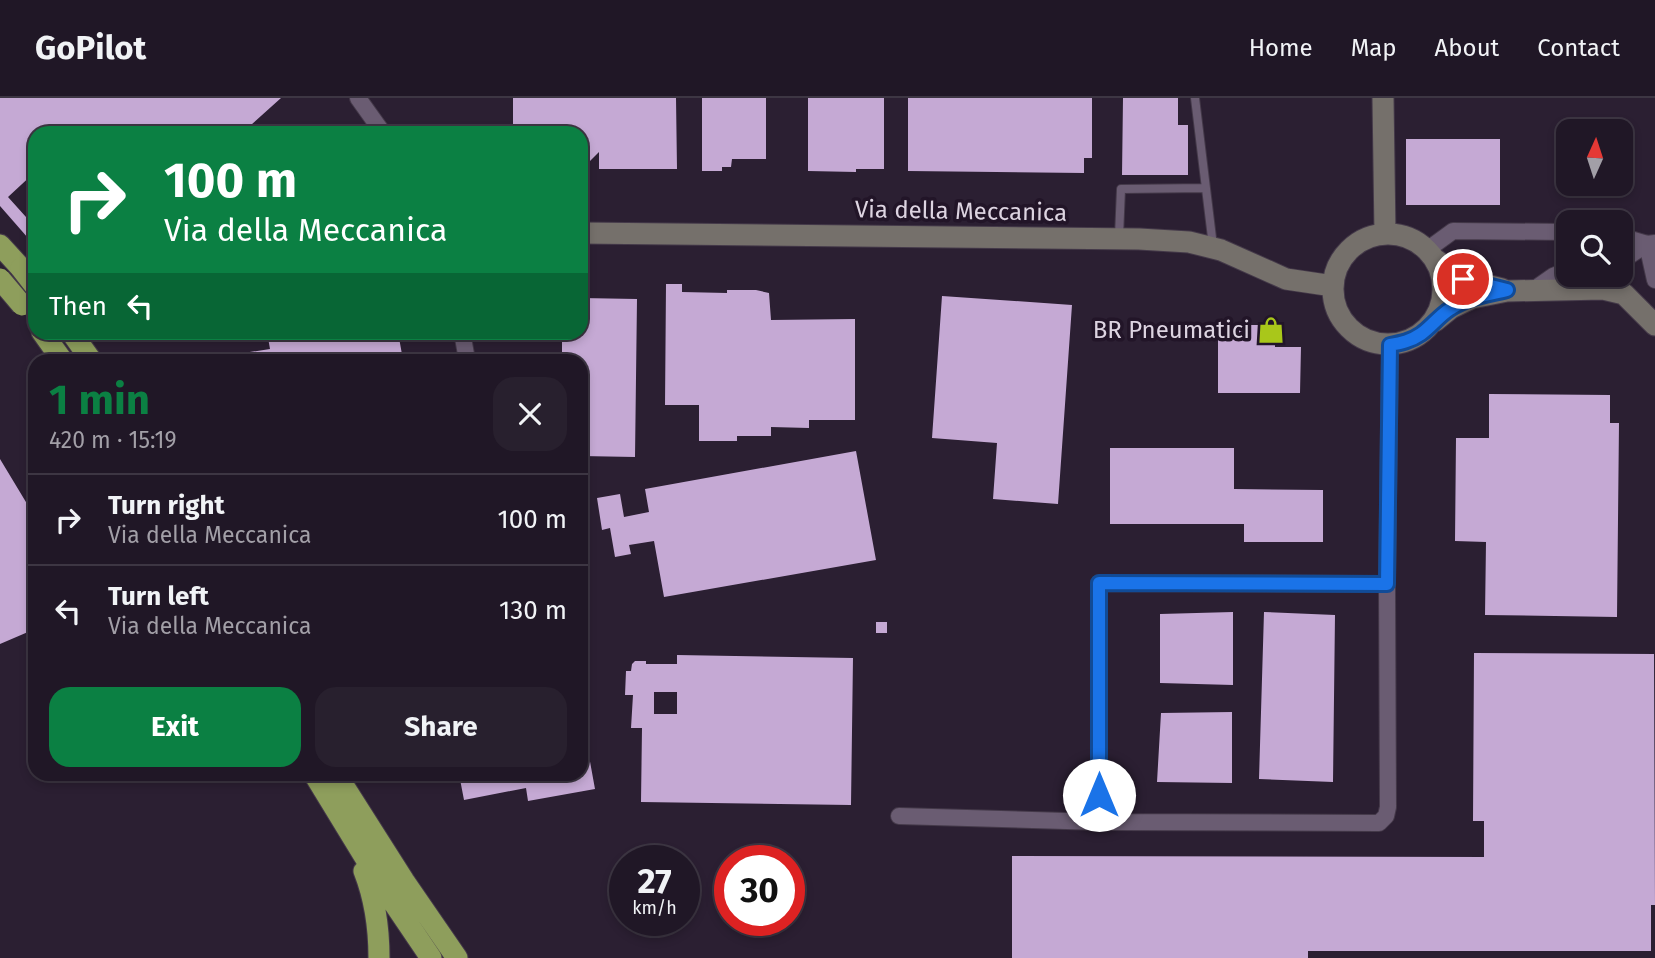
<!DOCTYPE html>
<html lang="en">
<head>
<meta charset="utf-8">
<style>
  body { margin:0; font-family:"Fira Sans",sans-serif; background:#28202e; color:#f1f3f6; height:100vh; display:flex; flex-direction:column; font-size:26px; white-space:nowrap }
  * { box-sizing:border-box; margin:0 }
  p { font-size:23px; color:#a29fa7 }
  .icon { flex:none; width:38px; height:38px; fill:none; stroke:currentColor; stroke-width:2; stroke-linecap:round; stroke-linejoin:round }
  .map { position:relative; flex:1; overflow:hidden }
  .sheet { position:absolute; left:28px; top:256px; width:560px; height:427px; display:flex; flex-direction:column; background:#201726; border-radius:21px; box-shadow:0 4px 10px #0003,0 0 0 2px #3d3643 }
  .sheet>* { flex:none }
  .banner { position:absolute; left:28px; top:28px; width:560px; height:214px; border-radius:21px; box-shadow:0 4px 10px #0003,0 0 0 2px #3d3643; background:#0b8043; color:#fff; overflow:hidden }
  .needle { width:46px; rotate:3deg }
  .buttons { position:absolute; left:1556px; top:21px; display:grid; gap:14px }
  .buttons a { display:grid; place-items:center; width:77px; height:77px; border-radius:14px; background:#201726; box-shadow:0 4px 10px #0003,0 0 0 2px #3d3643; font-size:35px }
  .speed { position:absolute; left:609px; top:747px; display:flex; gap:14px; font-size:35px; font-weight:700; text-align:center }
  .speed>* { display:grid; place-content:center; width:91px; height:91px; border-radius:50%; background:#201726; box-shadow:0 4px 10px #0003,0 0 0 2px #3d3643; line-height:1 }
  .speed small { font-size:18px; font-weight:400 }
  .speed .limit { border:10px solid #d22; background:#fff; color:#111 }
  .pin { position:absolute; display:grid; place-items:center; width:60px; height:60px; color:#fff; margin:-30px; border:4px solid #fff; border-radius:50%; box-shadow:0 2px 7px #0007 }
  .me { position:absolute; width:77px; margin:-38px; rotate:0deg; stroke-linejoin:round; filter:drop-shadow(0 0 5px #0008) }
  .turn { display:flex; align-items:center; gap:24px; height:147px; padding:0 21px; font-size:32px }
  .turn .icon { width:91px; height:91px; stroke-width:2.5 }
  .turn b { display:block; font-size:49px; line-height:60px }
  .then { display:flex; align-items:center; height:66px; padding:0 21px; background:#0003; gap:14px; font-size:26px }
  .round { display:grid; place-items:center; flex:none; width:74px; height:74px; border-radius:21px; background:#28202e }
  .summary { display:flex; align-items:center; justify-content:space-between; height:119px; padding:0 21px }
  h1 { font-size:42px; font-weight:700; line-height:52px; color:#0b8043 }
  .cta { display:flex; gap:14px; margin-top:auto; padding:14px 21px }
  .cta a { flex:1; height:80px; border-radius:21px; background:#0b8043; color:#fff; font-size:28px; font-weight:700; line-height:80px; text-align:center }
  .cta a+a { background:#28202e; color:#f1f3f6 }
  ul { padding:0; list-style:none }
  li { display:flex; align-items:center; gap:21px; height:91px; padding:0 21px; border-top:2px solid #3d3643 }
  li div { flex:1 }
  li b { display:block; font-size:26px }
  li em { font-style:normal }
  header { display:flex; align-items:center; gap:42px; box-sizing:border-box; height:98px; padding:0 35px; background:#201726; border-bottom:2px solid #3d3643 }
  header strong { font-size:33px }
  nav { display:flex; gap:38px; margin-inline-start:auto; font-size:24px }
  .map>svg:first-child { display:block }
  .building { fill:#c5a9d4; fill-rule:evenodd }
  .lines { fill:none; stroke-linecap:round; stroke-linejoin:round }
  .lane-casing { stroke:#443949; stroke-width:10 }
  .street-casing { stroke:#443949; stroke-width:18 }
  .secondary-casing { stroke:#443949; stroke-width:23 }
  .highway-casing { stroke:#443949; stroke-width:23 }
  .lane { stroke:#6a5c72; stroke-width:8 }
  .street { stroke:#6a5c72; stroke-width:16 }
  .secondary { stroke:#75706b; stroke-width:21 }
  .highway { stroke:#8e9e5c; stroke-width:21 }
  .highway-bridge-casing { stroke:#443949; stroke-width:23; stroke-linecap:butt }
  .highway-bridge { stroke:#8e9e5c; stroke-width:21 }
  .route-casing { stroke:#114b97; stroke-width:18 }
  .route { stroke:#1a73e8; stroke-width:12 }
  .labels { text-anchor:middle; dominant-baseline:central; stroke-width:7; stroke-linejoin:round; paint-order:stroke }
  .street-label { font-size:24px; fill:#ddd4e1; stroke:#221528 }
  .poi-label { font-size:24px; fill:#ddd4e1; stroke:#221528; text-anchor:end }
</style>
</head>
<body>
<header>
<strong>GoPilot</strong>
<nav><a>Home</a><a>Map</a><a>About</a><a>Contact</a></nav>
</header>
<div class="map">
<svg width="1655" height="860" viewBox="0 0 1655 860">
  <rect width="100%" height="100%" fill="#2b1f32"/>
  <path class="building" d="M0,0h281l-39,35 -4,-4 -5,4h-198v39l-27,25 27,30v19l-35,-40z
    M513,0h163l1,71h-78v-17l-18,18v-37h-68z
    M702,0h64v61h-34l-1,8h-9v4h-20z
    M808,0h76v71h-28v3l-48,-1z
    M908,0h184v60h-8v15l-176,-2z
    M1123,0h55v27h10v50h-66z
    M1406,41h94v66h-94z
    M666,186h16v8l45,1v-3h29l13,3 2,27 84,-1v101h-46v8l-38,-1v9h-34v5h-38v-36h-34z
    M942,198l130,9 -14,199 -65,-5 4,-56 -65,-5z
    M581,200l56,1 -2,158 -54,-1v-96h-19v-28h19z
    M1218,227h57v22h26l-1,46h-82z
    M267,234h42l2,10 54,-10h33l5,28h-166v-6l33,-5z
    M1489,296l121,1v28h9l-2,194 -132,-2 1,-73 -31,-1 1,-103h33z
    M1110,350h124v41l89,1v52h-79v-18h-134z
    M856,353l20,109 -212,37 -10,-56 -25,4 2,9 -16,3 -5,-29 -8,2 -5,-32 23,-4 4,23 25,-5 -4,-23z
    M0,361l35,58v112l-35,15z
    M1233,514v73l-73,-2v-69z
    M1264,514l71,3 -2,167 -74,-3z
    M876,524h11v11h-11z
    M1474,555l180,1 1,251h-4v46h-343v7h-296v-102l472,1v-36h-11z
    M677,557l176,3 -2,147 -210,-3 1,-74h-11l2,-33h-8l1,-24h5l1,-7 3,-3h11v3h31zM654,594h23v22h-23z
    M1232,614v71l-75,-1 4,-69z
    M587,647l8,44 -67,12 -2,-13 -62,12 -5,-26h122v-28z"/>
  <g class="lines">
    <defs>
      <path id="lane" d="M1195,0l18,148
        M1119,138l2,-47 84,-1"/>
      <path id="street" d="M358,0l25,35
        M1620,138l27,8
        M1647,146l8,36
        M1427,152l26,-19 115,1
        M1620,164l27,-18 8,-1
        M1533,192l20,-14 15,-6
        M462,234l5,28
        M899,718l200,6 280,1 7,-7 2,-9 -1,-223 3,-239
        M1099,724v-239l288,1"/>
      <path id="secondary" d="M1383,0l2,136
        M581,135l558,6 50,3 32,8 65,29 47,7
        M1333 191a55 55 0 1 1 110 0a55 55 0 1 1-110 0Z
        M1436,162l27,19 39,10
        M1435,223l16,-13 21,-10 35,-7 96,-2 21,5 31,31"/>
      <path id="highway" d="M0,147l21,23
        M42,234l20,28
        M71,234l20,28
        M314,676l69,113 48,71
        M336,676l68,107 53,77
        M364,773c11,28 15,58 15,87"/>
    </defs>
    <use href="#lane" class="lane-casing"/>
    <use href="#street" class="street-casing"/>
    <use href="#secondary" class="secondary-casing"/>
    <use href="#highway" class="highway-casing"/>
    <use href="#lane" class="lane"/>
    <use href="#street" class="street"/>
    <use href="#secondary" class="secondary"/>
    <use href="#highway" class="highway"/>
    <defs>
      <path id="highway-bridge" d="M21,170l14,18
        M0,181l22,26"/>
    </defs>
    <use href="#highway-bridge" class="highway-bridge-casing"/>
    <use href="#highway-bridge" class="highway-bridge"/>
  </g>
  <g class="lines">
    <defs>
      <path id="route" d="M1099,697v-212l288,1 3,-239c11,-2 21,-4 31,-11 10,-7 18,-18 29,-25 17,-12 38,-14 57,-19l-44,-11"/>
    </defs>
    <use href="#route" class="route-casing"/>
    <use href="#route" class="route"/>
  </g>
  <defs>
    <symbol id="shop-bare" viewBox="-9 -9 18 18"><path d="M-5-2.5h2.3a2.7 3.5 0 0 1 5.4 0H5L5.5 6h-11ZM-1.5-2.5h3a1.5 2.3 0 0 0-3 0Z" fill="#a9c71a" stroke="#221528" stroke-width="2.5" paint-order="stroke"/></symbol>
  </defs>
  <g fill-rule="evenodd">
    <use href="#shop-bare" x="1252" y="213" width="38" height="38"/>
  </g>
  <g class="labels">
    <g class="street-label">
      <text transform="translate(961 113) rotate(1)">Via della Meccanica</text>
    </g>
    <g class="poi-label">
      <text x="1250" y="232">BR Pneumatici</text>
    </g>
  </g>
</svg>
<div class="buttons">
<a><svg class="needle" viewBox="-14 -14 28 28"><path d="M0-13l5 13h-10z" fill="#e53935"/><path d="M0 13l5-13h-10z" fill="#a29fa7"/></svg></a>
<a><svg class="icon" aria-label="search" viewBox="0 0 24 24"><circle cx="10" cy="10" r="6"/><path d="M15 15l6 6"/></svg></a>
</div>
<div class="speed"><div>27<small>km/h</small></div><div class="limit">30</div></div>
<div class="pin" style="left:1463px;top:181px;background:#d93025"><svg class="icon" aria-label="arrive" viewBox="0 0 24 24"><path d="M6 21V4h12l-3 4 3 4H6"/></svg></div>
<svg class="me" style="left:1099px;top:697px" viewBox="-20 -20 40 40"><circle r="19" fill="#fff"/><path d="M0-13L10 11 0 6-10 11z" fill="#1a73e8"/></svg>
<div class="banner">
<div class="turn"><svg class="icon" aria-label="right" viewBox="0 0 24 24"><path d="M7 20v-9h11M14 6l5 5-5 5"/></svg><div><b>100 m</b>Via della Meccanica</div></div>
<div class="then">Then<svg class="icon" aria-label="left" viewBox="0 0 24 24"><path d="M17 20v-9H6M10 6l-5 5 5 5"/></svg></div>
</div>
<section class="sheet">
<div class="summary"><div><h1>1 min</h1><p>420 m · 15:19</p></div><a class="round"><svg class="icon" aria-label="close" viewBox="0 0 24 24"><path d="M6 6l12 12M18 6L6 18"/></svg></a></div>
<ul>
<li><svg class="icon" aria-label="right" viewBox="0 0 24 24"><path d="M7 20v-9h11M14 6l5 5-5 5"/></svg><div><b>Turn right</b><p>Via della Meccanica</p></div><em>100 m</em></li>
<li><svg class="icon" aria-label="left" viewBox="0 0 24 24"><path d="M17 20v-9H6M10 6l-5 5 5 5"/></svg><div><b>Turn left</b><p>Via della Meccanica</p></div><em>130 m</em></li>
</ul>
<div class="cta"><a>Exit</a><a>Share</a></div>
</section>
</div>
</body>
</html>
